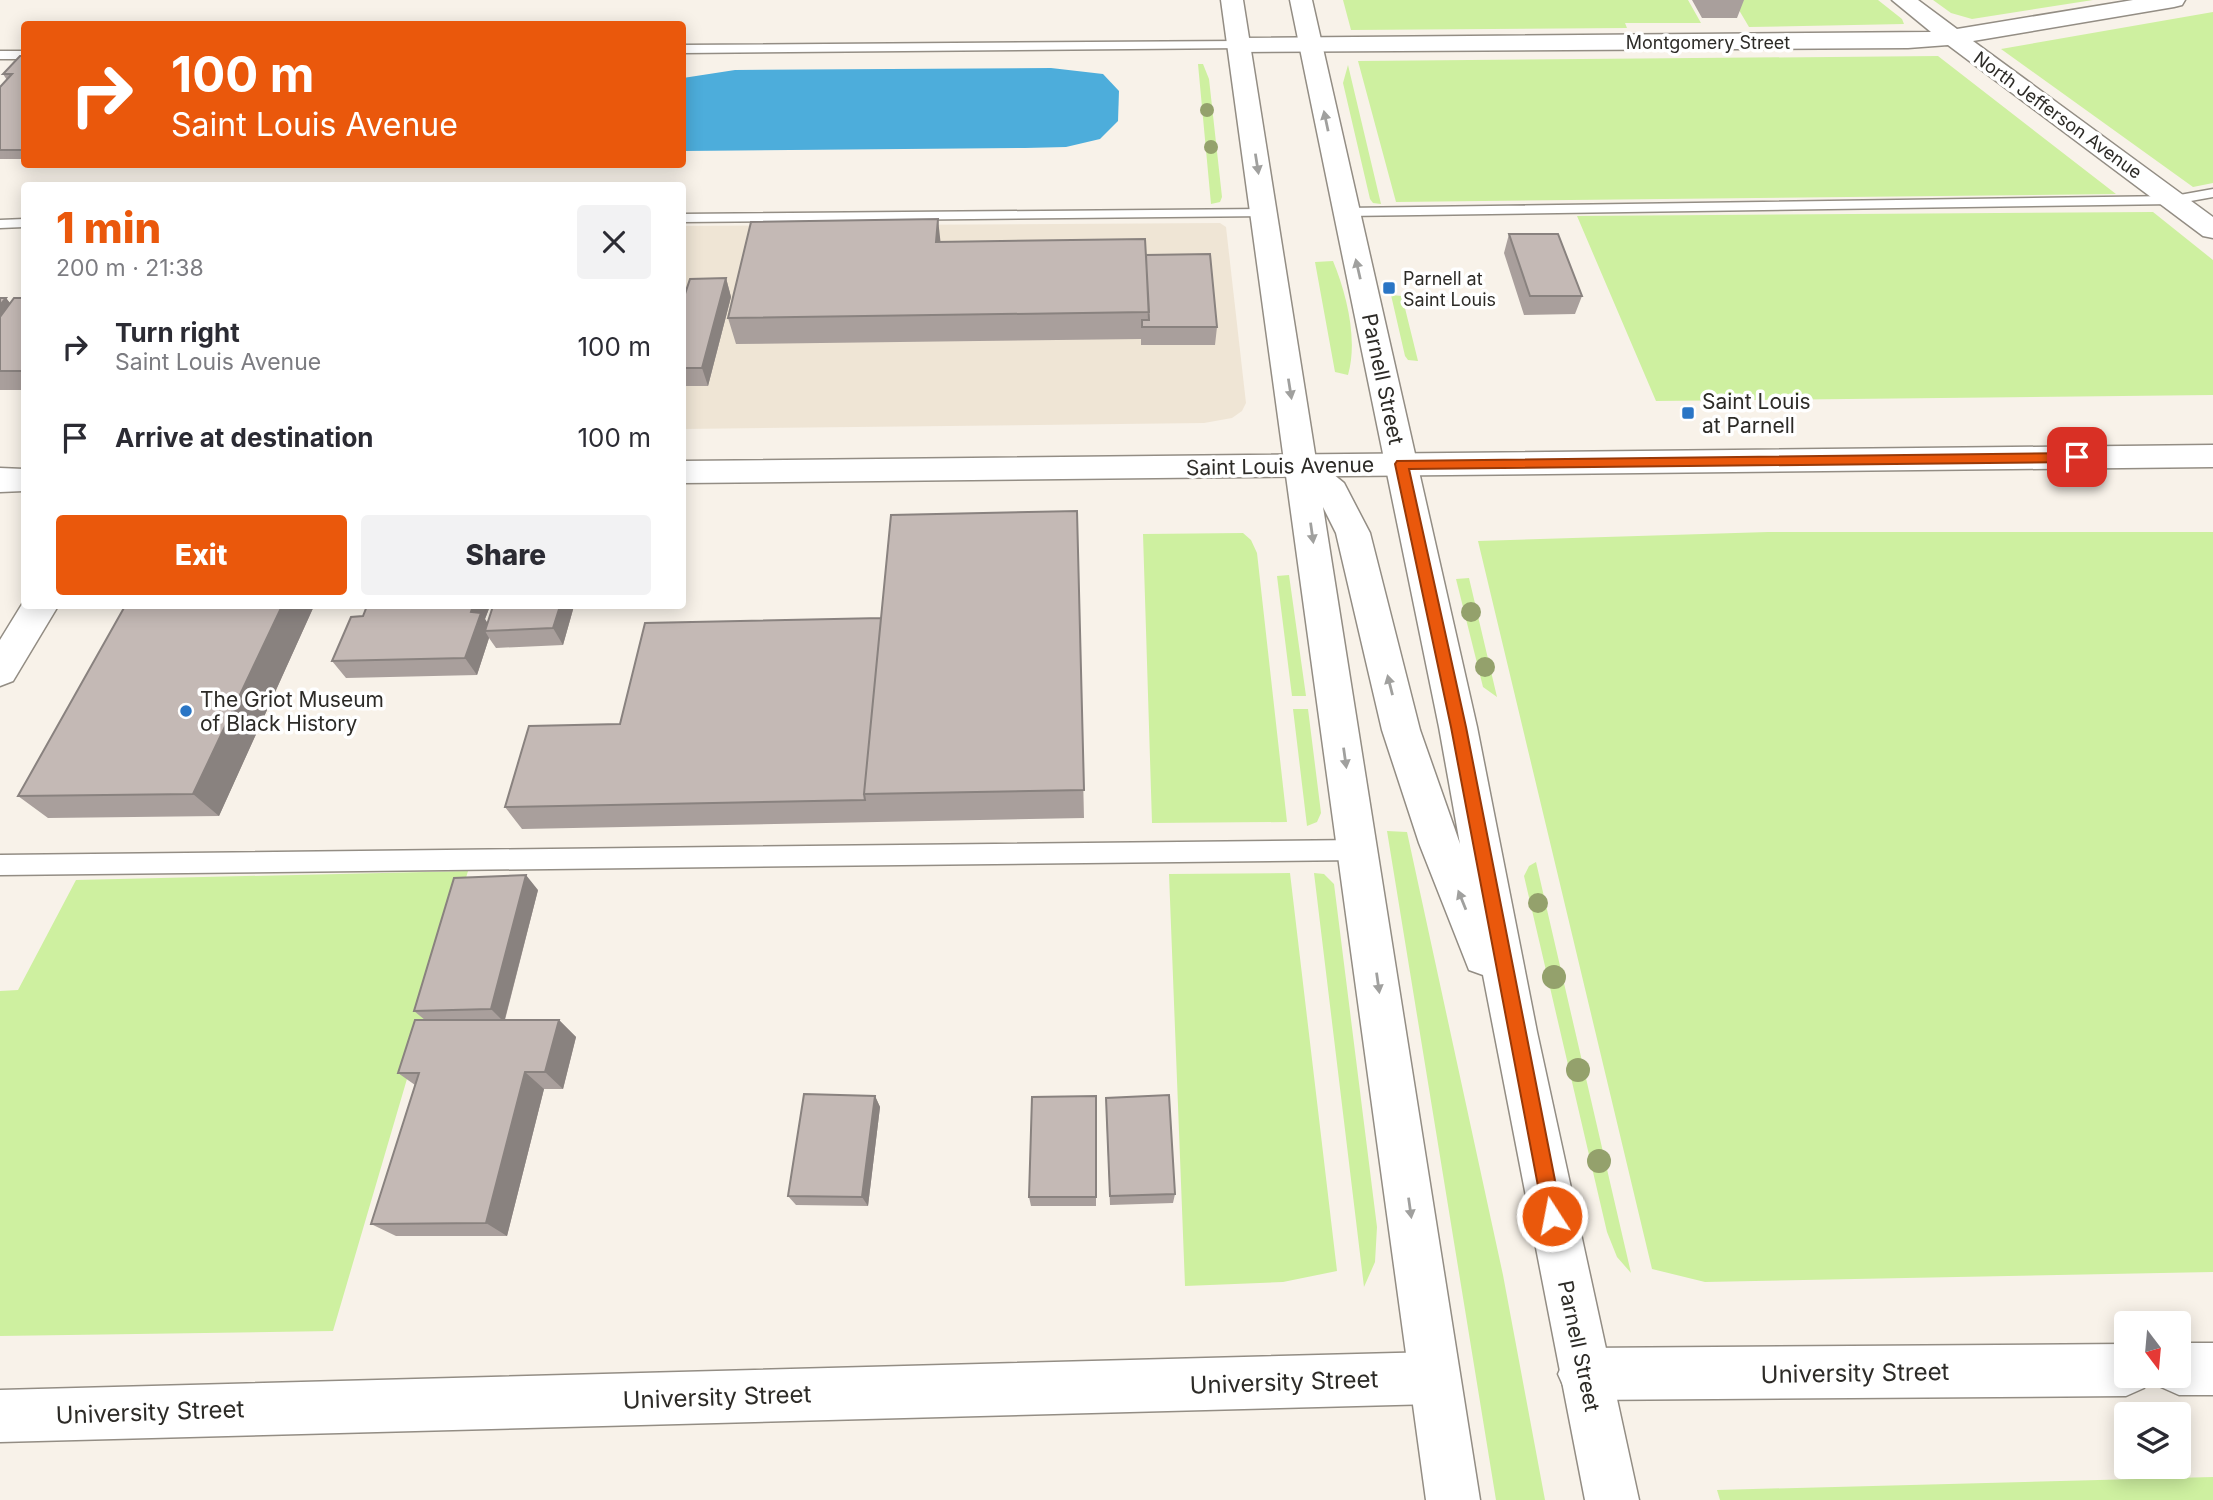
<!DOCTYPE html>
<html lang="en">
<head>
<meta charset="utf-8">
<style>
  body { margin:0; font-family:Inter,sans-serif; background:#f2f2f3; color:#2b2b33; height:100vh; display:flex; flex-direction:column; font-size:26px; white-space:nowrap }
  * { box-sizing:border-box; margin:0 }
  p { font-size:23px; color:#7c7c81 }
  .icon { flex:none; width:38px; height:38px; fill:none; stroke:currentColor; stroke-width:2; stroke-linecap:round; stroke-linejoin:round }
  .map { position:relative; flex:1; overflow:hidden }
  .side { position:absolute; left:21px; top:182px; width:665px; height:427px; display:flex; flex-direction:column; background:#fff; border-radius:7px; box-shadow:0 4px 18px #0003 }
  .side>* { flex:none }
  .top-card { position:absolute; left:21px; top:21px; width:665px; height:147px; border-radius:7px; box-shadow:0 4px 18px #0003; background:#ea580c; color:#fff; overflow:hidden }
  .needle { width:46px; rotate:164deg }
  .fabs { position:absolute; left:2114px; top:1311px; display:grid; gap:14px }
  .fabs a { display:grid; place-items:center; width:77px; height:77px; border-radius:7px; background:#fff; box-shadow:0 4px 18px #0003; font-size:35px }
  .pin { position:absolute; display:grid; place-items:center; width:60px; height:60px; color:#fff; margin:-30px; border-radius:14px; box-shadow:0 4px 10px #0006 }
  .me { position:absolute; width:77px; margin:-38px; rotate:349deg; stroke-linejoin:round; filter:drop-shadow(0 0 5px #0008) }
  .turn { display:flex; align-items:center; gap:24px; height:147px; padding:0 35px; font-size:32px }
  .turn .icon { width:91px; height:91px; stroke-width:2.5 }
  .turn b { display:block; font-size:49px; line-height:60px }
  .round { display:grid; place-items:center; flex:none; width:74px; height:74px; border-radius:7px; background:#f2f2f3 }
  .headline { display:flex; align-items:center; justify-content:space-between; height:119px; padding:0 35px }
  h1 { font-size:42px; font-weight:800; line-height:52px; color:#ea580c }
  .action { display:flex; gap:14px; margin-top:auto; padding:14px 35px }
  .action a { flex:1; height:80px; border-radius:7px; background:#ea580c; color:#fff; font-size:28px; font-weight:800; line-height:80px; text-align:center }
  .action a+a { background:#f2f2f3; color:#2b2b33 }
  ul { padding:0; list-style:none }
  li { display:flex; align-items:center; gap:21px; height:91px; padding:0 35px }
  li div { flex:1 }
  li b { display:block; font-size:26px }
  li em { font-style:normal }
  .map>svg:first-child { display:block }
  .built { fill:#efe5d5 }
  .green { fill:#cef0a0 }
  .water { fill:#4daddb }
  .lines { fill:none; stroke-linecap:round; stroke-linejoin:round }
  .lane-casing { stroke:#938d84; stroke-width:3 }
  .street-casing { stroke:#938d84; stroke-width:3 }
  .secondary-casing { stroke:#938d84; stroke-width:3 }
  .primary-casing { stroke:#938d84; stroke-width:3 }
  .lane { fill:#fff; fill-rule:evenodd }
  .street { fill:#fff; fill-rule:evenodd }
  .secondary { fill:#fff; fill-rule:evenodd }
  .primary { fill:#fff; fill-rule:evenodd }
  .tree { fill:#94a16c }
  .wall { fill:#a99f9c }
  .shaded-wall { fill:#89827f }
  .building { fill:#c4b9b5; stroke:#89827f; stroke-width:2 }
  .oneway { fill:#a0a09e }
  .route { fill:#ea580c; stroke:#983908; stroke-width:2 }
  .poi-dot { fill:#2a75c5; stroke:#fff; stroke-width:2.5 }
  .labels { text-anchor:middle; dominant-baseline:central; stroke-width:7; stroke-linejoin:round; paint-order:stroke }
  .far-street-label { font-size:18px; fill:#2d2b27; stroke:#fff }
  .far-poi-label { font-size:18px; fill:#2d2b27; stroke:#fff; text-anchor:start }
  .street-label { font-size:21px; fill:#2d2b27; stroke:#fff }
  .poi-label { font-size:21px; fill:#2d2b27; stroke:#fff; text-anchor:start }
  .near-street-label { font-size:24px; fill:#2d2b27; stroke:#fff }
</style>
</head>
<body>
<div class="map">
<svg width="2213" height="1500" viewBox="0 0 2213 1500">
  <rect width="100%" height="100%" fill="#f8f2e9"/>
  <path class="built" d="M1220,223l6,4 20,176 -4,8 -10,7 -28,5 -521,6 -1,-203z"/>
  <path class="green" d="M1343,0h345l13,23h-76l2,5 -276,2z
    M1733,0h145l24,19 2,5 -155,3z
    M1933,0h160l-121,19 -21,-6z
    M2213,12v171l-20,4 -192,-138z
    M1938,56l178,138 -720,8 -38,-141z
    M1198,64h5l6,15 13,118 -2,5 -9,2z
    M1348,65l33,139 -8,-1 -3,-4 -27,-116z
    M2153,212l60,48v135l-557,6 -79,-185z
    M1333,261c14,34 25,79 15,114l-13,-3 -20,-110z
    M1391,295l11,1 16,65 -10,-1 -3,-4z
    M1768,532h445v740l-508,10 -53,-13 -174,-728z
    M1243,533l8,7 6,13 30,269 -135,1 -9,-289z
    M1289,575l17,121h-14l-15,-120z
    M1469,578l28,119 -14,-10 -27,-108z
    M1293,709h15l13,104 -4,9 -10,4z
    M1387,831l20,1 96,443 42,225h-49z
    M1536,862l95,411 -14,-16 -10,-25 -83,-356 5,-10z
    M468,871l-135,460 -333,5v-345l18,-1 58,-110z
    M1290,873l47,398 -54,11 -98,4 -16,-412z
    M1314,873l10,1 10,10 43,343 -2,35 -11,25z
    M2213,1477v23h-493l-3,-10z"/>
  <path class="water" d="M1051,68l52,6 16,17 -1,30 -18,18 -34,8 -41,1 -342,3v-73l52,-8z"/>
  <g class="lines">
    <defs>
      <path id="lane" d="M1239,41l5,1v6l-562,5v-8z
        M0,51h24v8h-24z
        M2213,189v8l-39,7 -828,12 -7,-4 7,-4 828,-12z
        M1264,209l5,1 2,3 -2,3 -587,6v-8z
        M24,219v8l-24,1v-8z
        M1359,840l8,3 3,7 -3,7 -8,3 -1359,15v-20z"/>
      <path id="street" d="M1892,0h26l39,29 176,-29h52l-3,5 -8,2 -201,34 240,176v21l-10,-2 -255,-191 -40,3 -669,4 -8,-2 -4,-5 4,-5 8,-2 692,-6z
        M24,601v5h34l-45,75 -13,5v-46z
        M2179,1343h34v52h-34l-18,-8 -5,-11h23z
        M2126,1344v32h23l-5,12 -18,8 -542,4 -18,-8 -8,-18 8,-18 18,-8z
        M1434,1352l18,8 8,18 -8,18 -18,8 -1434,38v-52z"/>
      <path id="secondary" d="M2213,445v22l-1531,16v-22z
        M0,468l24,1v22l-24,1z"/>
      <path id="primary" d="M1221,0h22l73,460 28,23 26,50 50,197 40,114 -21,-117 -149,-727h22l165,727 60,305 102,468h-54l-102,-525 -14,-5 -50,-127 -37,-113 -46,-197 -13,-26 157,993h-54z"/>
    </defs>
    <use href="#lane" class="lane-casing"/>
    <use href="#street" class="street-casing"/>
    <use href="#secondary" class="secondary-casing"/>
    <use href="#primary" class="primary-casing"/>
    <use href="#lane" class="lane"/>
    <use href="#street" class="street"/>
    <use href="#secondary" class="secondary"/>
    <use href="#primary" class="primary"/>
  </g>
  <g class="tree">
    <circle cx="1207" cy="110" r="7"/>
    <circle cx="1211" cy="147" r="7"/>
    <circle cx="1471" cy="612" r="10"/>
    <circle cx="1485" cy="667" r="10"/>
    <circle cx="1538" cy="903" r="10"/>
    <circle cx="1554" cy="977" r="12"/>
    <circle cx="1578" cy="1070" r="12"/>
    <circle cx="1599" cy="1161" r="12"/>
  </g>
  <path class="wall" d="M1692,0h52l-7,18h-35z
    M24,56v103h-24v-72l7,-7 -4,-6z
    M1509,234l73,62 -7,18 -51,1 -20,-62z
    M941,242l205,13 71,72 -2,18h-74v-6l-405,5 -8,-26z
    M726,278l5,19 -23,89h-26v-83z
    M0,298h6l4,5 14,-5v92h-24z
    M1077,511l7,307 -562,11 -17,-22 115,-83 261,-106z
    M125,606h189l-95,210 -171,2 -30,-22z
    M367,606h123l-5,13 2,4 87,-17 -11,39 -67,3 -7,-10 -12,37 -131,3 -14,-17 31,-45z
    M538,890l-33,130h54l17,17 -13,52h-19l-37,147h-111l-25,-12 44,-139 -17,-12 27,-53 -11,-9z
    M875,1096l5,11 -12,99 -72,-1 -8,-9z
    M1096,1096v110h-65l-2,-9z
    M1106,1109l69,85 -2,9 -63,2z"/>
  <path class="shaded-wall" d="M938,219l3,27 -5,-4z
    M726,278l5,19 -23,89 -6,-18z
    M6,298l15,19 -21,28v-40z
    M282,606h32l-95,210 -26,-22z
    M473,606h17l-5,13 7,11 -7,1 4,7 -12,37 -12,-17 6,-46z
    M560,606h14l-11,39 -10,-17z
    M526,875l12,15 -34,132 -13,-13z
    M559,1020l17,17 -13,52 -18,-17z
    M525,1072l19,17 -37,147 -21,-13z
    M875,1096l5,11 -12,99 -6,-9z"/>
  <path class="building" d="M20,56h4v92l-1,2h-23v-63l12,-13h-9z
    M938,219l-2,23 209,-3 4,73 -421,6 23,-96z
    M1509,234h49l24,62h-52z
    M1210,254l7,73h-75v-7h7l-3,-65z
    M726,278l-24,90h-20v-65l8,-24z
    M0,298h6l-6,7z
    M14,298h10v73h-24v-54z
    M1077,511l7,279 -220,4 27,-279z
    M125,606h157l-89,188 -175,2z
    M367,606h106l-2,6 10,1 -16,45 -133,3 19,-44 12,-1z
    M493,606h67l-7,22 -68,3z
    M881,618l-17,176 1,6 -360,7 24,-81 91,-2 25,-101z
    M526,875l-35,134 -77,2 40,-133z
    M415,1020h144l-14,52h-20l-39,151 -115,1 48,-151h-21z
    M804,1094l71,2 -13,101 -74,-1z
    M1169,1095l6,99 -65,2 -4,-98z
    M1096,1096v101h-67l3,-100z"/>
  <defs><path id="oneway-solid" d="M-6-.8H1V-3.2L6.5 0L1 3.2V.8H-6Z" transform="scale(1.75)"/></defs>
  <g class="oneway">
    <use href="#oneway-solid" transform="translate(1326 121) rotate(-102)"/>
    <use href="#oneway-solid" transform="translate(1257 164) rotate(81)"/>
    <use href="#oneway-solid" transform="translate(1358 269) rotate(-103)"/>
    <use href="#oneway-solid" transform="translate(1290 389) rotate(81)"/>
    <use href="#oneway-solid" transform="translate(1312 533) rotate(82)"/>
    <use href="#oneway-solid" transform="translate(1390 685) rotate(-104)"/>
    <use href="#oneway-solid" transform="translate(1345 758) rotate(82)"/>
    <use href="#oneway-solid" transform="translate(1462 900) rotate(-112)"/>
    <use href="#oneway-solid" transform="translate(1378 983) rotate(82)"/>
    <use href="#oneway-solid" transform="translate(1410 1208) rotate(82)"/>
  </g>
  <path class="route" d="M2077,453l7,4 -7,5 -668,7 57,258 96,489 -3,7 -7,3 -7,-3 -94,-496 -56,-263 2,-3z"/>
  <g class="poi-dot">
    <rect x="1382" y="281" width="14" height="14" rx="3.5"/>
    <rect x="1681" y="406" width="14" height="14" rx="3.5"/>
    <circle cx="186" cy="711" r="7"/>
  </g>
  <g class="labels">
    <g class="far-street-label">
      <text x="1708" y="42">Montgomery Street</text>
      <text transform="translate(2058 115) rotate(36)">North Jefferson Avenue</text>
    </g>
    <g class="far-poi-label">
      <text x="1403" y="278">Parnell at<tspan x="1403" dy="21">Saint Louis</tspan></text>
    </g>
    <g class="street-label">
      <text transform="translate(1383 379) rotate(78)">Parnell Street</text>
      <text transform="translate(1280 466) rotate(-1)">Saint Louis Avenue</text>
      <text transform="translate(1579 1346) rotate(78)">Parnell Street</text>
    </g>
    <g class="poi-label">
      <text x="1702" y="401">Saint Louis<tspan x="1702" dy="24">at Parnell</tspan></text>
      <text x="200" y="699">The Griot Museum<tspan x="200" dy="24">of Black History</tspan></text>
    </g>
    <g class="near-street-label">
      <text transform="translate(1855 1373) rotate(-1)">University Street</text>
      <text transform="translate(1284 1382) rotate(-2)">University Street</text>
      <text transform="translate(717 1397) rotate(-2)">University Street</text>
      <text transform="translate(150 1412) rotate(-2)">University Street</text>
    </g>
  </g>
</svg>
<div class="fabs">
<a><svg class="needle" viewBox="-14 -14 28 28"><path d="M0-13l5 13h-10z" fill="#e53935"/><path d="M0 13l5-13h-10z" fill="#7c7c81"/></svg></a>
<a><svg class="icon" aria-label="layers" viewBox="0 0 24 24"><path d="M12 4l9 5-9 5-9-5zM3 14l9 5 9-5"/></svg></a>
</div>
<div class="pin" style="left:2077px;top:457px;background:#d93025"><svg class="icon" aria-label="arrive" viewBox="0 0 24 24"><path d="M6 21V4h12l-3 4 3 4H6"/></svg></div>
<svg class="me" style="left:1552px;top:1216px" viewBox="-20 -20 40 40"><circle r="17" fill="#ea580c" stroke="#fff" stroke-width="3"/><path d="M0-11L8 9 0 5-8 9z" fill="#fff"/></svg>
<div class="top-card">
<div class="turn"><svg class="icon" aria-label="right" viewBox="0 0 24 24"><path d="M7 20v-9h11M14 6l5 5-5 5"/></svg><div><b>100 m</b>Saint Louis Avenue</div></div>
</div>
<section class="side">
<div class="headline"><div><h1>1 min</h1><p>200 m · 21:38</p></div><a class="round"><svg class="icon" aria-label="close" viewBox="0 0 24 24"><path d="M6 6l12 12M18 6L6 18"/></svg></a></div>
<ul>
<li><svg class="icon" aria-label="right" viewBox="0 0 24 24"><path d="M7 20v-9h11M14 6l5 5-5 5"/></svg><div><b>Turn right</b><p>Saint Louis Avenue</p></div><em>100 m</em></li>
<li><svg class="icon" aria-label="arrive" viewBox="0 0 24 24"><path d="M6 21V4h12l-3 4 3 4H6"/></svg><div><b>Arrive at destination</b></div><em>100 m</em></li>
</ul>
<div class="action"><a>Exit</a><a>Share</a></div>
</section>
</div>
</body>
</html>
